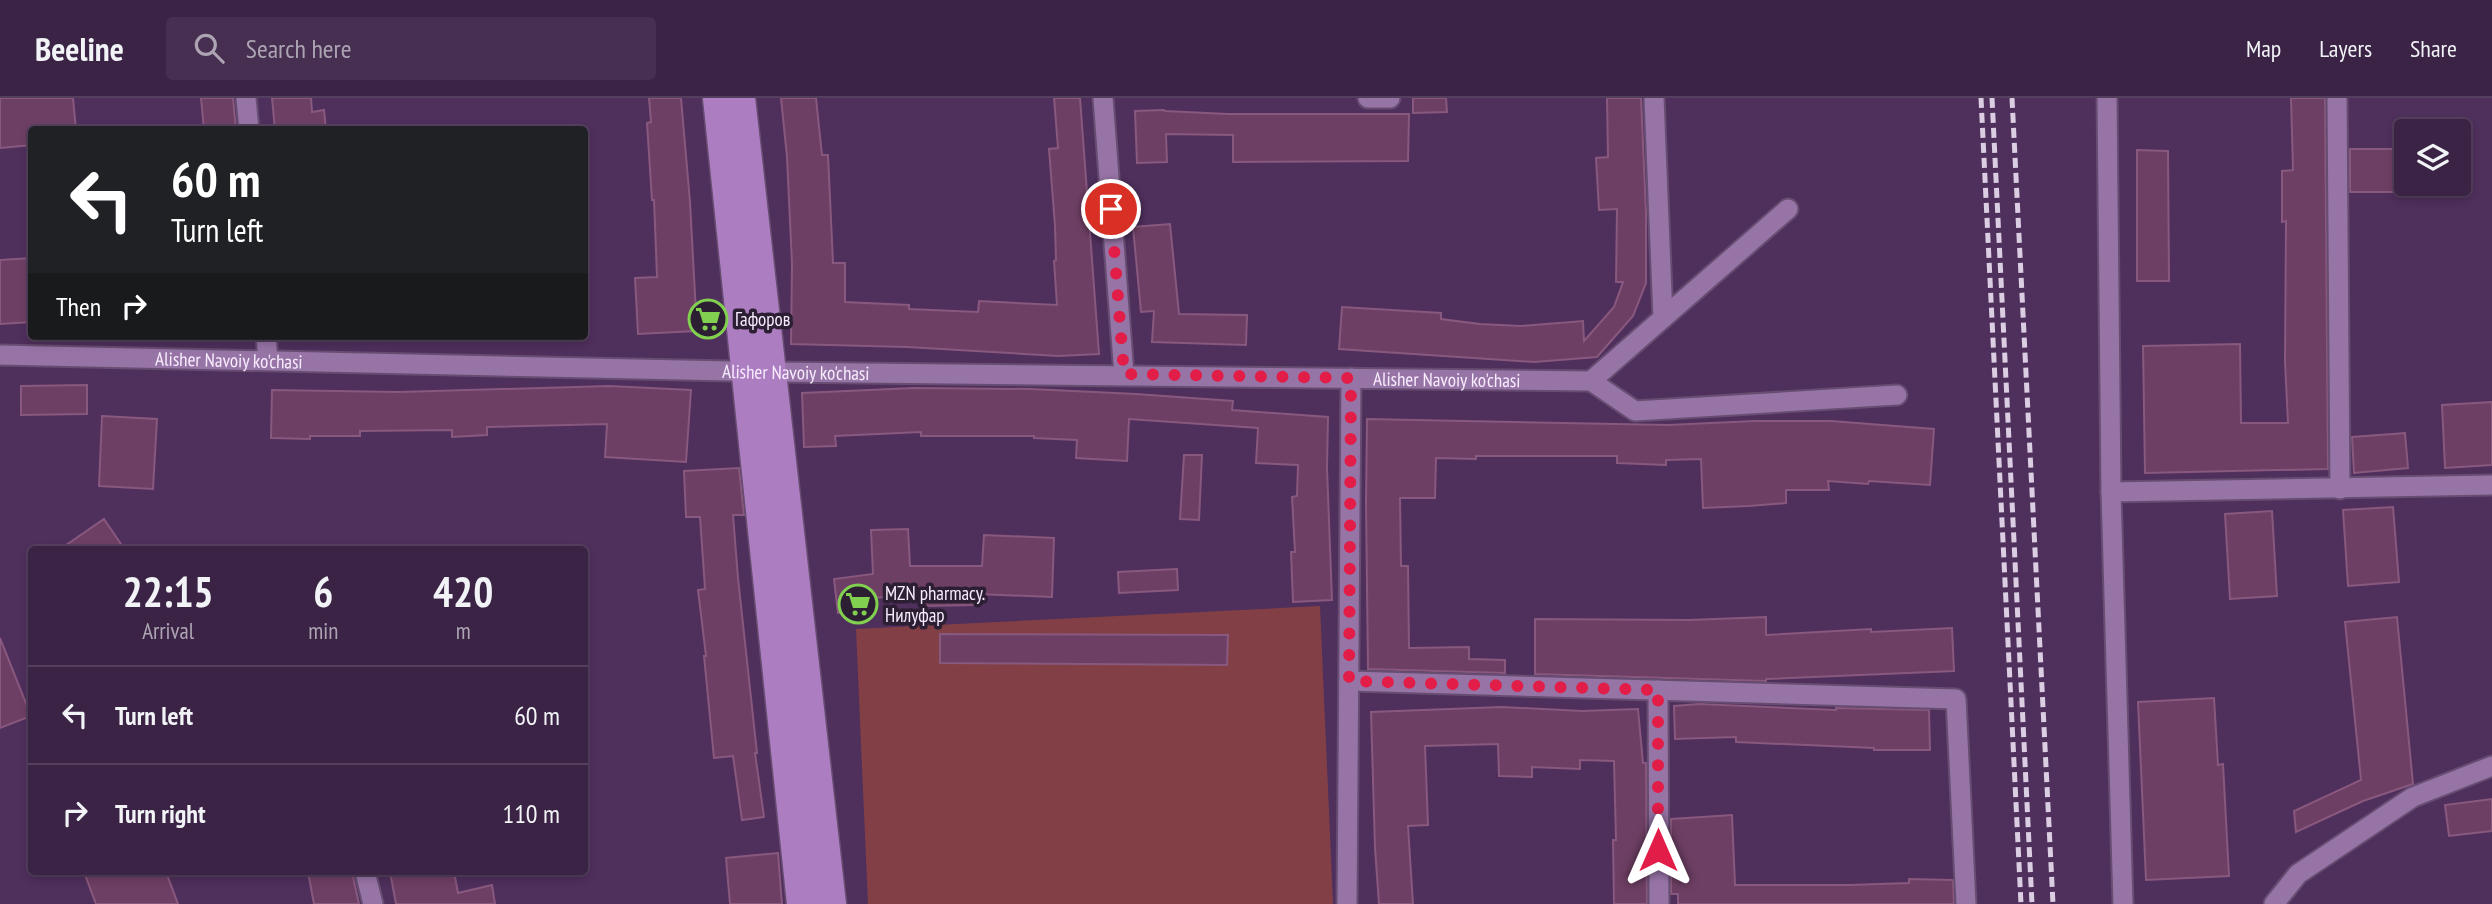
<!DOCTYPE html>
<html lang="en">
<head>
<meta charset="utf-8">
<style>
  body { margin:0; font-family:"PT Sans Narrow",sans-serif; background:#462f50; color:#f1f3f6; height:100vh; display:flex; flex-direction:column; font-size:26px; white-space:nowrap }
  * { box-sizing:border-box; margin:0 }
  p { font-size:23px; color:#aca4b3 }
  .icon { flex:none; width:38px; height:38px; fill:none; stroke:currentColor; stroke-width:2; stroke-linecap:round; stroke-linejoin:round }
  .map { position:relative; flex:1; overflow:hidden }
  .details { position:absolute; left:28px; top:448px; width:560px; height:329px; display:flex; flex-direction:column; background:#3b2345; border-radius:7px; box-shadow:0 4px 10px #0003,0 0 0 2px #54405e }
  .details>* { flex:none }
  .top-card { position:absolute; left:28px; top:28px; width:560px; height:214px; border-radius:7px; box-shadow:0 4px 10px #0003,0 0 0 2px #54405e; background:#202124; color:#fff; overflow:hidden }
  .buttons { position:absolute; left:2394px; top:21px; display:grid; gap:14px }
  .buttons a { display:grid; place-items:center; width:77px; height:77px; border-radius:7px; background:#3b2345; box-shadow:0 4px 10px #0003,0 0 0 2px #54405e; font-size:35px }
  .pin { position:absolute; display:grid; place-items:center; width:60px; height:60px; color:#fff; margin:-30px; border:4px solid #fff; border-radius:50%; box-shadow:0 2px 7px #0007 }
  .me { position:absolute; width:77px; margin:-38px; rotate:0deg; stroke-linejoin:round; filter:drop-shadow(0 0 5px #0008) }
  .turn { display:flex; align-items:center; gap:24px; height:147px; padding:0 28px; font-size:32px }
  .turn .icon { width:91px; height:91px; stroke-width:2.5 }
  .turn b { display:block; font-size:49px; line-height:60px }
  .then { display:flex; align-items:center; height:66px; padding:0 28px; background:#0003; gap:14px; font-size:26px }
  .eta { display:flex; justify-content:space-evenly; align-items:center; height:119px; text-align:center }
  .eta b { font-size:42px; font-weight:700; line-height:49px }
  ul { padding:0; list-style:none }
  li { display:flex; align-items:center; gap:21px; height:98px; padding:0 28px; border-top:2px solid #54405e }
  li div { flex:1 }
  li b { display:block; font-size:26px }
  li em { font-style:normal }
  header { display:flex; align-items:center; gap:42px; box-sizing:border-box; height:98px; padding:0 35px; background:#3b2345; border-bottom:2px solid #54405e }
  header strong { font-size:33px }
  nav { display:flex; gap:38px; margin-inline-start:auto; font-size:24px }
  .search { width:490px; height:63px; background:#462f50; display:flex; align-items:center; gap:18px; box-sizing:border-box; padding:0 24px; border-radius:7px; color:#aca4b3; font-size:26px }
  .map>svg:first-child { display:block }
  .green { fill:#824046 }
  .building { fill:#6e3f64; stroke:#89587e; stroke-width:2 }
  .lines { fill:none; stroke-linecap:round; stroke-linejoin:round }
  .minor-casing { stroke:#674d71; stroke-width:23 }
  .primary-casing { stroke:#674d71; stroke-width:33 }
  .minor { stroke:#9774a6; stroke-width:19 }
  .primary { stroke:#ad7dc1; stroke-width:30 }
  .rail { stroke:#dbcde2; stroke-width:5; stroke-dasharray:10 5; stroke-linecap:butt }
  .route { stroke:#e11d48; stroke-width:12; stroke-dasharray:0 21.6 }
  .labels { text-anchor:middle; dominant-baseline:central; stroke-width:7; stroke-linejoin:round; paint-order:stroke }
  .poi-label { font-size:19px; fill:#f8edfe; stroke:#2d1f33; text-anchor:start }
  .street-label { font-size:19px; fill:#f8edfe; stroke:#2d1f33 }
</style>
</head>
<body>
<header>
<strong>Beeline</strong>
<div class="search"><svg class="icon" aria-label="search" viewBox="0 0 24 24"><circle cx="10" cy="10" r="6"/><path d="M15 15l6 6"/></svg>Search here</div>
<nav><a>Map</a><a>Layers</a><a>Share</a></nav>
</header>
<div class="map">
<svg width="2492" height="806" viewBox="0 0 2492 806">
  <rect width="100%" height="100%" fill="#4f2f5c"/>
  <path class="green" d="M1320,508l13,298h-465l-12,-275z"/>
  <path class="building" d="M0,0h73l3,32h-44v15l-32,3z
    M201,0h32l3,32h-32z
    M272,0h39l1,14 12,-2 2,20h-51z
    M649,0h32l9,104 7,129 -59,3 -3,-56 22,-1 -3,-77h-2l-5,-77 4,-1z
    M781,0h35l6,57h6l5,108h12v39l64,3v4l69,3 1,-11 78,4 -3,-44 2,-1 -1,-34 -6,-77 9,-1 -4,-50h26l19,256 -41,2 -151,-9 -116,-3 1,-80 -5,-107z
    M1413,0h33l1,14 -34,1z
    M1607,0h34l5,115v70l-13,33 -36,41 -63,5 -195,-13 3,-42 99,6v6l39,5 40,2 63,-5 1,20 30,-34 9,-25h-7l1,-73 -18,1 -3,-52 12,-1z
    M2291,0h34l3,371 -183,4 -2,-127 97,-2 1,79h47l-3,-61 1,-141 -4,1v-51l11,-1z
    M1164,12l1,1 63,3h181l-1,47 -175,1v-27l-67,-1 1,28 -30,1 -2,-52z
    M2350,51h56v43h-56z
    M2137,52l31,1 1,130h-32z
    M1170,126l9,90 68,1 -1,30 -94,-3 2,-31 -13,1 -8,-85z
    M31,160l1,64 -32,2v-64z
    M87,287v29l-66,1v-29z
    M609,288l82,4 -5,72 -81,-5 2,-33 -120,3v8l-35,2v-7l-92,1v5h-50v3l-39,-1 1,-48 127,2z
    M914,290l117,1 105,5 97,7 -1,9 96,7 -1,51 5,132 -39,2 -2,-50h4l-3,-55 5,-1 1,-31 -42,-2 2,-35 -129,-9 -2,42 -51,-3 1,-18 -43,-2v-2h-113v-4l-86,4 1,10 -32,1 -2,-54z
    M2492,304v63l-47,3 -3,-63z
    M102,318l55,3 -4,70 -54,-3z
    M1367,321l301,6 86,-4h77l103,8 -4,56 -61,-4 -1,3 -40,-3 1,9h-43v13l-37,3 -46,2 -2,-49 -35,1v5l-49,-2v-7h-141v3l-40,-1 -1,40h-35l1,68h7l1,82 60,-1v12l36,1v13l-137,-4 -2,-166z
    M2405,335l3,35 -54,5 -2,-36z
    M1184,357h18l-3,65 -19,-1z
    M739,370l5,47h-11l5,63 19,175h-2l9,64 -22,3 -9,-64 -19,2 -10,-102h2l-8,-66 7,-1 -5,-72h-14l-2,-46z
    M2393,409l6,75 -51,4 -5,-76z
    M2272,413l5,85 -47,3 -5,-85z
    M104,421l21,31h-66z
    M908,431l2,37h72l2,-31 70,3 -2,59 -75,-3v11l-56,1v-10l-59,2 1,13 -25,2 -4,-34 39,-5 -2,-44z
    M1177,471l1,21 -59,3 -1,-21z
    M1766,519v18l105,-6v3l81,-4 2,43 -188,8v2l-231,-7v-55l154,1z
    M2397,519l16,167 -50,17 -67,31 -2,-21 67,-31 -16,-158z
    M940,536l288,1 -1,30 -287,-2z
    M0,540l31,78 -31,12z
    M2214,600l4,67 5,-1 6,112 -83,4 -8,-178z
    M1699,606l137,6v-2l93,2 1,40h-56v-2l-138,-6v-5l-61,2 -1,-33z
    M1502,609l80,4 56,-2 5,54h3l1,141h-33l-1,-64h3l-2,-79 -34,-1v9l-48,-2v10l-33,-1 -1,-32 -73,2 3,79 -20,1 5,78h-34l-4,-56 -4,-136z
    M2492,701v32l-43,5 -4,-31z
    M1732,717l3,70h114l60,-2v-4l44,1 1,24h-276v-10h-7v-75z
    M778,755l4,51h-52l-4,-46z
    M84,774h82l12,32h-82z
    M308,774h44l7,32h-45z
    M390,774h64l4,21 34,-8 3,19h-99z"/>
  <g class="lines">
    <defs>
      <g id="minor">
        <path d="M246,0l3,32"/>
        <path d="M1103,0l21,277"/>
        <path d="M1368,0h22"/>
        <path d="M1654,0l9,220"/>
        <path d="M2107,0l4,394 12,412"/>
        <path d="M2337,0l3,391"/>
        <path d="M266,238l2,24"/>
        <path id="s1" d="M0,257l772,17 819,9"/>
        <path d="M1591,283l44,30 262,-16"/>
        <path d="M1591,283l197,-172"/>
        <path d="M2111,394l381,-7"/>
        <path d="M1349,583l607,18 10,205"/>
        <path d="M1658,592l1,214"/>
        <path d="M365,774l8,32"/>
        <path d="M1347,806l4,-526"/>
        <path d="M2274,806l24,-30 115,-77 79,-31"/>
      </g>
      <path id="primary" d="M718,0l84,806
        M740,0l91,806"/>
    </defs>
    <use href="#minor" class="minor-casing"/>
    <use href="#primary" class="primary-casing"/>
    <use href="#minor" class="minor"/>
    <use href="#primary" class="primary"/>
    <path class="rail" d="M1981,0l40,806
      M1992,0l40,806
      M2012,0l41,806"/>
  </g>
  <g class="lines">
    <path class="route" d="M1111,111l13,165 227,4 -2,303 309,9v160"/>
  </g>
  <defs>
    <symbol id="supermarket-ring" viewBox="-11 -11 22 22"><circle r="9.5" fill="#2d1f33" stroke="#81d050" stroke-width="1.5"/><path d="M-6-5.5h2.5l.6 2H6L4.5 2H-2.5L-4.4-4H-6ZM-1.5 3.2a1.3 1.3 0 1 0 .1 0ZM3 3.2a1.3 1.3 0 1 0 .1 0Z" fill="#81d050"/></symbol>
  </defs>
  <g fill-rule="evenodd">
    <use href="#supermarket-ring" x="686" y="199" width="44" height="44"/>
    <use href="#supermarket-ring" x="836" y="484" width="44" height="44"/>
  </g>
  <g class="labels">
    <g class="poi-label">
      <text x="735" y="221">Гафоров</text>
      <text x="885" y="495">MZN pharmacy.<tspan x="885" dy="22">Нилуфар</tspan></text>
    </g>
    <g class="street-label">
      <text stroke="none"><textPath href="#s1" startOffset="229">Alisher Navoiy ko'chasi</textPath></text>
      <text stroke="none"><textPath href="#s1" startOffset="796">Alisher Navoiy ko'chasi</textPath></text>
      <text stroke="none"><textPath href="#s1" startOffset="1447">Alisher Navoiy ko'chasi</textPath></text>
    </g>
  </g>
</svg>
<div class="buttons">
<a><svg class="icon" aria-label="layers" viewBox="0 0 24 24"><path d="M12 4l9 5-9 5-9-5zM3 14l9 5 9-5"/></svg></a>
</div>
<div class="pin" style="left:1111px;top:111px;background:#d93025"><svg class="icon" aria-label="arrive" viewBox="0 0 24 24"><path d="M6 21V4h12l-3 4 3 4H6"/></svg></div>
<svg class="me" style="left:1658px;top:752px" viewBox="-20 -20 40 40"><path d="M0-17L14 15 0 8-14 15z" fill="#e11d48" stroke="#fff" stroke-width="4"/></svg>
<div class="top-card">
<div class="turn"><svg class="icon" aria-label="left" viewBox="0 0 24 24"><path d="M17 20v-9H6M10 6l-5 5 5 5"/></svg><div><b>60 m</b>Turn left</div></div>
<div class="then">Then<svg class="icon" aria-label="right" viewBox="0 0 24 24"><path d="M7 20v-9h11M14 6l5 5-5 5"/></svg></div>
</div>
<section class="details">
<div class="eta">
<div><b>22:15</b><p>Arrival</p></div>
<div><b>6</b><p>min</p></div>
<div><b>420</b><p>m</p></div>
</div>
<ul>
<li><svg class="icon" aria-label="left" viewBox="0 0 24 24"><path d="M17 20v-9H6M10 6l-5 5 5 5"/></svg><div><b>Turn left</b></div><em>60 m</em></li>
<li><svg class="icon" aria-label="right" viewBox="0 0 24 24"><path d="M7 20v-9h11M14 6l5 5-5 5"/></svg><div><b>Turn right</b></div><em>110 m</em></li>
</ul>
</section>
</div>
</body>
</html>
